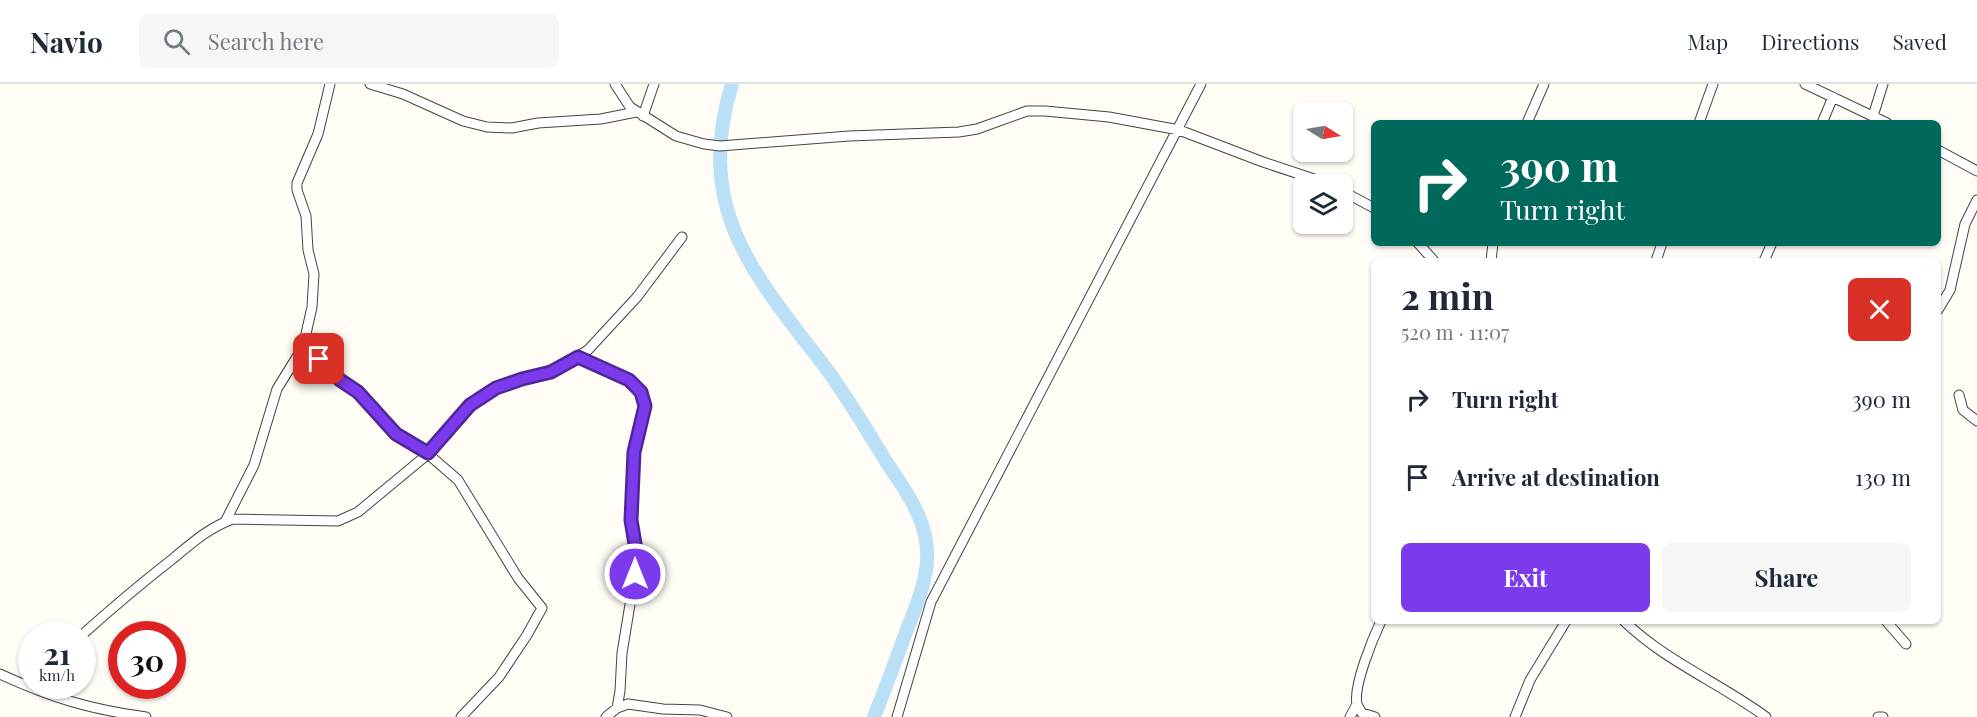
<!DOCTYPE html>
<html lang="en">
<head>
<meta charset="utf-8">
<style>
  body { margin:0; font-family:"Playfair Display",serif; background:#f6f6f7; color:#1f2937; height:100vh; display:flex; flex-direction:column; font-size:22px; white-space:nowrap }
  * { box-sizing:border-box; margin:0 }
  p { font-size:20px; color:#747a83 }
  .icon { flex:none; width:33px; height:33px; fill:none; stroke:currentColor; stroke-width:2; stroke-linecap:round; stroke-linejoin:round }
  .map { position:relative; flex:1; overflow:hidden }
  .details { position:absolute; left:1371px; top:174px; width:570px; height:366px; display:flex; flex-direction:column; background:#fff; border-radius:9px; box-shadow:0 2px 4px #0004 }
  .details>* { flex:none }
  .hud { position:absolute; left:1371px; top:36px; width:570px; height:126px; border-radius:9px; box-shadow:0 2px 4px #0004; background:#00695c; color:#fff; overflow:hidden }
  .needle { width:39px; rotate:101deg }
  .tools { position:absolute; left:1293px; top:18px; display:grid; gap:12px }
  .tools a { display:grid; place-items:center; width:60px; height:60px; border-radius:9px; background:#fff; box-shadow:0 2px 4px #0004; font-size:30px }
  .speed { position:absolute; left:18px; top:537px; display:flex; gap:12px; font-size:30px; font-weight:700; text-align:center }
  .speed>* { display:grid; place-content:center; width:78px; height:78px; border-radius:50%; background:#fff; box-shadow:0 2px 4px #0004; line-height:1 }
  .speed small { font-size:15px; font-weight:400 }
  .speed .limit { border:9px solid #d22; background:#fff; color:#111 }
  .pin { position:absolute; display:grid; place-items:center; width:51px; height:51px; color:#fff; margin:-26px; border-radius:12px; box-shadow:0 3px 9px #0006 }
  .me { position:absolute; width:66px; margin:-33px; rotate:0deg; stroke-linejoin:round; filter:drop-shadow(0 0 4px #0008) }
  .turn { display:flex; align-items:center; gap:21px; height:126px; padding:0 30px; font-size:27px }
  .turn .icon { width:78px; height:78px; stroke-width:2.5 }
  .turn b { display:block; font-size:42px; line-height:51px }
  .round { display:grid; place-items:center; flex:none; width:63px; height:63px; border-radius:9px; background:#f6f6f7 }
  .headline { display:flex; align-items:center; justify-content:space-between; height:102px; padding:0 30px }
  h1 { font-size:36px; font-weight:700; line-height:45px }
  .button { display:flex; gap:12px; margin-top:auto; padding:12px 30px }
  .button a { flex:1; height:69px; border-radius:9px; background:#7c3aed; color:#fff; font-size:24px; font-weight:700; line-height:69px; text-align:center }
  .button a+a { background:#f6f6f7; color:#1f2937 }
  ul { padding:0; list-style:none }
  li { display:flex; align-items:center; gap:18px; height:78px; padding:0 30px }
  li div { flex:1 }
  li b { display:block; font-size:22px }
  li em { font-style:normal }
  header { display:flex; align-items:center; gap:36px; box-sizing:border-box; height:84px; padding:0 30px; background:#fff; border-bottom:2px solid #e0e1e3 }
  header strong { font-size:28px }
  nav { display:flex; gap:33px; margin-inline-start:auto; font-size:21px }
  .search { width:420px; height:54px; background:#f6f6f7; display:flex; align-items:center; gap:15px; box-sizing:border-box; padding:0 21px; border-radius:9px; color:#747a83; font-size:22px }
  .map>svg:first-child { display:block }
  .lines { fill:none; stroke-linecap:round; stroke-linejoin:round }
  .river { stroke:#b9e0f7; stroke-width:14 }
  .minor-casing { stroke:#444; stroke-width:11 }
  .minor { stroke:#fff; stroke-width:9 }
  .route-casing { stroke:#51269a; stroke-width:15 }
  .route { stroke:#7c3aed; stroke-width:10 }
</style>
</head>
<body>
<header>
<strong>Navio</strong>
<div class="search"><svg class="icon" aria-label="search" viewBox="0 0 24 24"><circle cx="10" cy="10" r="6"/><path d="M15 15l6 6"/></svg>Search here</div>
<nav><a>Map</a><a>Directions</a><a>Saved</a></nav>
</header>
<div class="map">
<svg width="1977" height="633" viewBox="0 0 1977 633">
  <rect width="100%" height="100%" fill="#fffdf5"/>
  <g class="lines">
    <path class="river" d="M732,0c-39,128 24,192 96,287 21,29 40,61 59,92 20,30 43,60 40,99 -2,24 -12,47 -21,70 -10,28 -21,57 -32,85"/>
    <defs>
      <path id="minor" d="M370,0l33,10 60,27 24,6 25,1 26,-5 63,-4 35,-7
        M615,0l15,23 46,29 28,8 16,2 129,-10 110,-4 18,-3 50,-18h18l64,6 70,13 84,32 66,22
        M1805,0l82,39
        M643,32l11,-32
        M1873,32l10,-32
        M1527,39l17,-39
        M1699,39l14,-39
        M1822,39l11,-26
        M1938,66l39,21
        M1342,107l32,17
        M1418,159l16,18
        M1491,177l2,-18
        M1656,177l6,-18
        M1764,177l8,-18
        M1938,226l12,-20 15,-66 12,-24
        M303,263l16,12 22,21 17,12 38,42 32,20 30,26 60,98 24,30 -15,27 -28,42 -38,40
        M578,273l51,23 12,12 4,14 -11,46 -3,68 6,36 -2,18 -13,79 -2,38 -3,17
        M1959,311l4,15 14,11
        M225,438l29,-57 23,-76 26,-42 9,-40 2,-33 -6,-24 -2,-34 -9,-26v-7l21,-49 12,-50
        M1624,537c41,40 96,62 142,96
        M1886,537l20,23
        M82,551c30,-27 61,-53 93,-78 18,-15 35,-30 58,-38l105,2 20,-9 70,-58 42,-49 26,-17 65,-21 27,-17 49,-53 45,-60
        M0,590c52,24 89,35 146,43
        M606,633l11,-9 11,-4 35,5 37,1 27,7
        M897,633l34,-115 270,-518
        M1350,633l7,-13
        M1375,633l-13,-4c-2,-3 -4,-6 -5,-9 -4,-18 16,-66 24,-83
        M1515,633l15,-37 36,-59
        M1878,633h5"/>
    </defs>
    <use href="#minor" class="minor-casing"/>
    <use href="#minor" class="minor"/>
  </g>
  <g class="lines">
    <defs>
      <path id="route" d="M319,275l21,21 18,12 38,42 32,19 42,-48 26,-17 26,-9 29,-7 27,-15 51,23 12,12 4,14 -11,46 -3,68 6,36 -2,18"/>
    </defs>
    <use href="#route" class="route-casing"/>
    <use href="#route" class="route"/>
  </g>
</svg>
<div class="tools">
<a><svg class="needle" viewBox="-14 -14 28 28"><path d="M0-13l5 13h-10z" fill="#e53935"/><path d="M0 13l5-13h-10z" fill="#747a83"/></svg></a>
<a><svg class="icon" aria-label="layers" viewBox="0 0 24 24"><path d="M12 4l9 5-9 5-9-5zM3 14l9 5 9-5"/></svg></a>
</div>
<div class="speed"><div>21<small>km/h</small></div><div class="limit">30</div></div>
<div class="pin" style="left:319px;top:275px;background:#d93025"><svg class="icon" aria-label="arrive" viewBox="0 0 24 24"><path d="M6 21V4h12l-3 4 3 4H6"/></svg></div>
<svg class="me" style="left:635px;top:490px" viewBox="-20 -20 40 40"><circle r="17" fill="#7c3aed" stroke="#fff" stroke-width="3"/><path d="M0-11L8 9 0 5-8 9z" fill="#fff"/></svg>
<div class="hud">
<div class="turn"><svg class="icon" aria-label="right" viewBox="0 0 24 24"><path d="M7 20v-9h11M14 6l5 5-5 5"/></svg><div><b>390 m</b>Turn right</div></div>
</div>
<section class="details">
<div class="headline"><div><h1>2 min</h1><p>520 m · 11:07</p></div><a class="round" style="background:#d93025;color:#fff"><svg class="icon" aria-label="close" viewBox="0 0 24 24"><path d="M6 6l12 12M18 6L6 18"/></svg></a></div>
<ul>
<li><svg class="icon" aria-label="right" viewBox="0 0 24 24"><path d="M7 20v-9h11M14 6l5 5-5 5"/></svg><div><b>Turn right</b></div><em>390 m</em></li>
<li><svg class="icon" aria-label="arrive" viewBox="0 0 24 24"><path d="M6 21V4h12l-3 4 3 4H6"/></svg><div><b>Arrive at destination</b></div><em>130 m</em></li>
</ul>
<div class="button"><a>Exit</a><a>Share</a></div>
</section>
</div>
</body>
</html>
